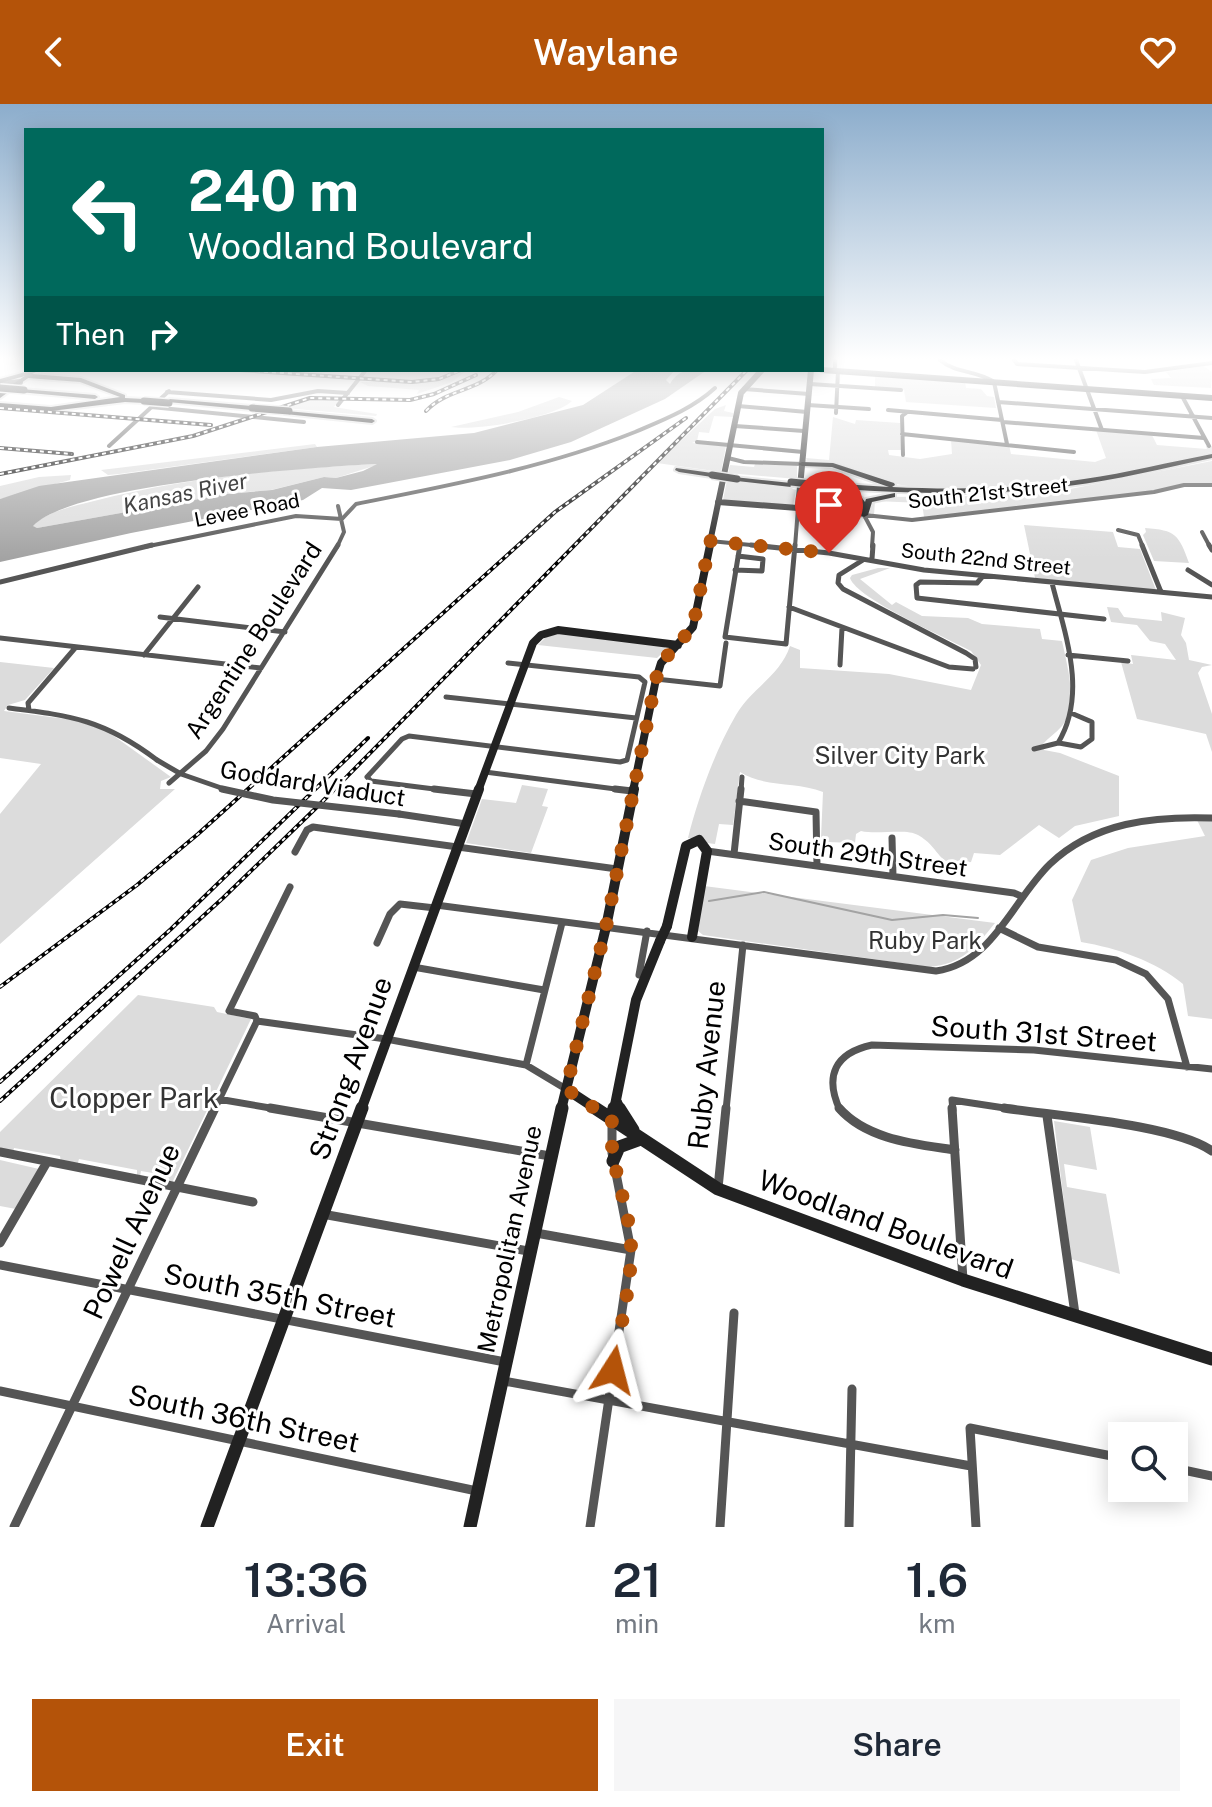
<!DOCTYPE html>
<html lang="en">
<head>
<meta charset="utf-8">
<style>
  body { margin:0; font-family:"Public Sans",sans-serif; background:#f6f6f7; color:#1f2937; height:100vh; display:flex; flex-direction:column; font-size:30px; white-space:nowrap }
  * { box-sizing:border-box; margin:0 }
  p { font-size:26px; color:#747a83 }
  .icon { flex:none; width:44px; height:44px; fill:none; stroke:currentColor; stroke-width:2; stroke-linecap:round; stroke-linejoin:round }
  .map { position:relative; height:1423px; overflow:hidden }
  .details { display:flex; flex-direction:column; background:#fff; flex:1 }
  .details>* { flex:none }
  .banner { position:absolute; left:24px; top:24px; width:800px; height:244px; border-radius:0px; box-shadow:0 4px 20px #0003; background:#00695c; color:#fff; overflow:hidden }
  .controls { position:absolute; left:1108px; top:1318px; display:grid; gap:16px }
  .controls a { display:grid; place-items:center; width:80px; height:80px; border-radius:0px; background:#fff; box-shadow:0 4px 20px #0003; font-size:40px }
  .pin { position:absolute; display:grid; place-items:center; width:68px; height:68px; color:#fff; margin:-82px -34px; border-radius:50% 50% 50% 0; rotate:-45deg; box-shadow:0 0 8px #0007 }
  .pin .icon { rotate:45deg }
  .me { position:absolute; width:88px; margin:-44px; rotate:9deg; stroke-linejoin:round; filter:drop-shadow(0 0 6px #0008) }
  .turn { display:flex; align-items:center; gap:28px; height:168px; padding:0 32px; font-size:36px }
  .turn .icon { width:104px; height:104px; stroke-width:2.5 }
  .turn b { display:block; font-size:56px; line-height:68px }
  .then { display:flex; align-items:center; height:76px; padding:0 32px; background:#0003; gap:16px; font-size:30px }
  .eta { display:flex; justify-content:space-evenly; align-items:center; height:136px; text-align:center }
  .eta b { font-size:48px; font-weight:600; line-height:56px }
  .cta { display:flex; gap:16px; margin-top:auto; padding:16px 32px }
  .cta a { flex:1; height:92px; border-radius:0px; background:#b45309; color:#fff; font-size:32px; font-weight:600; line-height:92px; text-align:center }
  .cta a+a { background:#f6f6f7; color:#1f2937 }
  header { display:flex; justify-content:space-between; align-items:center; height:104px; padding:0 32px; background:#b45309; color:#fff; font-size:36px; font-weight:600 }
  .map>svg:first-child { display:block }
  .green { fill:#dcdcdc }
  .water { fill:#a3a3a3; fill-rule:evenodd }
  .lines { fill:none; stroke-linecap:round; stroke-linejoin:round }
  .stream { stroke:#a3a3a3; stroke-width:2 }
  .primary-casing { stroke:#dbdbdb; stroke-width:4 }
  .highway-casing { stroke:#dbdbdb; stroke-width:4 }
  .street-far3 { stroke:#555; stroke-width:4 }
  .street-far2 { stroke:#555; stroke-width:5 }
  .street-far1 { stroke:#555; stroke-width:7 }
  .street { stroke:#555; stroke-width:9 }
  .secondary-far3 { stroke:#222; stroke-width:6 }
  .secondary-far2 { stroke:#222; stroke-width:8 }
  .secondary-far1 { stroke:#222; stroke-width:10 }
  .secondary { stroke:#222; stroke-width:13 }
  .primary { fill:#000; fill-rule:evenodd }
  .highway { fill:#000; fill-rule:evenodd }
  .rail-casing { stroke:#000; stroke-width:4 }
  .rail { stroke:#fff; stroke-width:2; stroke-dasharray:4; stroke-linecap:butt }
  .highway-bridge-casing { stroke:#dbdbdb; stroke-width:10; stroke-linecap:butt }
  .street-bridge-far1 { stroke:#555; stroke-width:5 }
  .street-bridge { stroke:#555; stroke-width:7 }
  .secondary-bridge { stroke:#222; stroke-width:10 }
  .highway-bridge { stroke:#000; stroke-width:7 }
  .route { stroke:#b45309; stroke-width:14; stroke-dasharray:0 25.2 }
  .labels { text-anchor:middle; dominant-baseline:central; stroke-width:6; stroke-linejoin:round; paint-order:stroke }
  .far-street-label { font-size:20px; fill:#000; stroke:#fff }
  .far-water-label { font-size:22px; font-style:italic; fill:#444; stroke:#fff }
  .street-label { font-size:24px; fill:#000; stroke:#fff }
  .park-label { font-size:24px; fill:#333; stroke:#fff }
  .near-street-label { font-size:28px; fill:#000; stroke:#fff }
  .near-park-label { font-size:28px; fill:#333; stroke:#fff }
</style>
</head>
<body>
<header><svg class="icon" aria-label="back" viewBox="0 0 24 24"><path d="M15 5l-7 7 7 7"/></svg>Waylane<svg class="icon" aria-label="heart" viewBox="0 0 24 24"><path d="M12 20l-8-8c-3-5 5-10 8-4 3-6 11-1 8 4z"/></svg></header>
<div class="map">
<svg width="1212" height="1423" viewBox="0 0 1212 1423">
  <rect width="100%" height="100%" fill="#fff"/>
  <path class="green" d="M1203,262l9,6 -1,16 -57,-3 -3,-6 20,-1 -5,-6z
    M369,266h87c-30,15 -62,11 -94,8z
    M467,266l-15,12 -35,12 2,-4 -51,-4 -8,-4h66z
    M875,270l90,7 1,7 15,1 6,7 7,1 2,11 -90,-6 -2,-12 -29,-2z
    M559,293l13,4c-18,17 -96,30 -121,26l67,-15z
    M337,294l4,1 -7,8 43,7 -1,2 -92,-8 24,-8z
    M726,301l-2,6 9,2v4l-19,-1 -5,17 -10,-1 -2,9 -5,2 34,3 -5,26 -64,-9 58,-54z
    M833,313l22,7 1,-4 44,3 1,27h-13l1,5 31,4 32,-5 -1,-14 58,5 2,9 84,8 11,-4 -10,-28 56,5 5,10 50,4 -1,-3h6v6c-101,23 -200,45 -304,34 -35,-4 -67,-20 -101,-25l-1,-3 23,2z
    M315,340l2,3 -198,27 -11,1 -7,-5z
    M1212,357v23h-30l-27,7 -231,26 -2,-14 -47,-2 -1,14 -5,-3 1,-10 14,-5 103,-1 83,-7z
    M380,360l-44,14 -12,-1 -53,13 -44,4 -190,34 -5,-2c16,-15 42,-20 62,-25 94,-24 190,-33 286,-37z
    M755,360l42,1v14l-69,-6 2,-8 24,2z
    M71,371l-1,5 -70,19v-13l39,-9z
    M727,376l63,8 6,2 -3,16 -70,-6z
    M810,385l27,3 20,10 -2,4 -13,3 -29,-3 -5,-3 -4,-13z
    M1024,421l89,7 5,15 22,2 16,41 -121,-12z
    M1145,424c31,2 34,7 44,35l-35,-2 -11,-26 3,-3z
    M878,464h12l-30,11 32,26 4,-3 26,14 46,2 14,6 58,5 2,10 20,2c5,24 17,64 0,85 -6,7 -14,12 -20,19l2,5 16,3 59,23v40l-44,10 -16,12 -20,-13 -39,30 -26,-2 -3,9c-35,8 -28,-13 -53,-27 -12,-7 -40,0 -57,-4l-5,3 -1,9 -28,-1 -6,-4 2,-46c-27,-11 -58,-4 -83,-20l-7,53 -14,-1 -4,20 -8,-1 -5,-5h-14c10,-40 27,-87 48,-123 16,-27 44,-39 54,-69l10,4v18l89,6 82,16 10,-25 -10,-14c-24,-13 -114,-52 -121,-73l2,-3z
    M1107,503l11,1 6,9 38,4 -1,-9 24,6 -4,17 5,8 3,17 23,5 -10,2 -4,6 14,41v38l-6,-18 -69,-15 -16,-57 12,2 -2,-9 45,5 -11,-16 -15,-3 -13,-16 -26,-3z
    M561,529l103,13 2,4 -9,8 -119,-13 8,-8z
    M0,558l54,6 -29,32 -17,5 -4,6 70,9 33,11 64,46 -10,4 -1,8h15l-175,155v-130l41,-50 -41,-6z
    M522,681l26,4 -6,17 6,1 -17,46 -65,-10 16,-44 34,4z
    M1197,716l15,1v198l-24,-3 -5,-32c-28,-23 -66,-36 -102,-42l-9,-42 19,-40 37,-12 77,-12z
    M704,782l291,37c-20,25 -33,41 -66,44l-226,-32 -5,-4z
    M138,891l76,12 3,5 34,7 -79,164 -19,-3v-7l-12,-2 -1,6 -3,-1v-6l-58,-11 -2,7 -16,-4 -1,-6 -46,-8 -1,5 -13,-2v-19z
    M1054,1017l36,6 7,43 -33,-6 3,23 39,7 14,80 -49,-15z
    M0,1056l39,9 -23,40 -16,-3z"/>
  <path class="water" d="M637,266h38l-9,10 4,4c9,-16 20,-14 37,-14l-42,29 -94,43 -61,18 -127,24 -32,6 -29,-2 -19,12 -172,33 -131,29v-63l39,-13 278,-39 157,-14 109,-28zM377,360l-14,7 -27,7 -12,-1 -52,13 -45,4 -190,34 -4,-2c39,-42 281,-59 344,-62z"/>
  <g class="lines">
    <path class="stream" d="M709,797l55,-9 128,28 51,-5 35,3"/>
    <defs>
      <path id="primary" d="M26,271l5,1 -31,22v-5z"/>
      <path id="highway" d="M33,266l3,2 -4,2 49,4 44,17v3l19,1 3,2 -3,2 -19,-1 -74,9 -51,-4v-4l51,4 69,-10 -40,-15 -52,-4 -3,-2 -25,7v-4z
        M21,285l74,6 3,2 -3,2 -76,-7 -1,-1z
        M170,295l82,7 3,2 -3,2 -84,-8 -1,-1z
        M287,307l85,8 3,2 -3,2 -87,-9v-2z
        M1212,350v4c-48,10 -95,22 -144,28 -75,10 -150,8 -226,3l20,9 3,4 1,-3 29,-6v4l-23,5 -4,13 -4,2 -4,-2 -2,-6 -22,5v-4l16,-4 4,-3 -20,-11 1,-4 -26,-2 -4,-2 4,-2 78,5 -57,-20 -30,-1 -4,-2 4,-2 31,1 61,20 1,2 -3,2c64,3 129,2 192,-8 43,-6 85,-17 128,-25z
        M676,364l36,5 4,2 -4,2 -33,-5 -4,-2z
        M734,373l57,6 4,2 -4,2 -54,-6 -4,-2z"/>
    </defs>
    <use href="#primary" class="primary-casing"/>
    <use href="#highway" class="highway-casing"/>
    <path class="street-far3" d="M835,256v11
      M940,256c16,14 37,10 54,22l13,62
      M1014,256l3,4 128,8 67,-9
      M1076,256l26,70
      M810,280l91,6
      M744,285l65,5
      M167,288l104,8 47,-9 30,2
      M1182,292l27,50
      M998,298l214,16
      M338,301l28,-35
      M808,301l61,4
      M738,302l69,6
      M151,303l153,15
      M888,306l114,10
      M836,309l2,-42
      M1003,318l201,16
      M735,322l69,5
      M902,330l172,18
      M697,338l106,10
      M109,342l60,-55
      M903,351l-1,-39 4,-3
      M728,354l16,4 58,2
      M864,411l9,17 -1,15
      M1118,426l20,5 5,12
      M1202,428l8,15
      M710,437l61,6
      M144,443l152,-31 46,3 14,-15c94,-19 189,-36 279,-72 28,-12 57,-23 80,-44
      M337,443l7,-15 -6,-26
      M739,443l1,-3
      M795,443l3,-39 114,12 242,-28 30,-7h28"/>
    <path class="street-far2" d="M740,441l-15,92 61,7 9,-99
      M751,441l78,8 95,17 288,27
      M1142,441l19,47
      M1209,441l3,5
      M872,455l1,-14
      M863,456l-24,15 -1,8 5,6 123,64 9,6 1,8
      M735,466l27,1 1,-12 -25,-3
      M1188,466l24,15
      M983,472l-6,7 -57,-1 -4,3 1,13 187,21
      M0,478l152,-37
      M789,503l160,60 24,2
      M160,513l125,15
      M0,534l261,30
      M144,551l54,-68
      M1068,551l60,6
      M840,561l2,-37
      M656,575l64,7 6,-43
      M446,593l190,21
      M9,604c64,8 95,12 148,52
      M29,606l-1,-7 48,-56
      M1059,639l22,4 11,-8v-17l-21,-9
      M1034,645l24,-6c30,-49 7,-109 -6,-160
      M485,668l146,19
      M169,679l37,-32 17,-22 115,-184
      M450,687l-79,-10 -4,-4 35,-38 7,-3 211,26 7,-2 18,-78 -6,-5 -131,-14
      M741,687l1,-14"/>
    <path class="street-far1" d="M434,685l42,5
      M615,685l17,2
      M739,697l77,11 1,54
      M399,710l67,10
      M892,734l1,38
      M707,747l307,42 9,4
      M295,748l12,-22 6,-3 304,42
      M734,750l7,-65
      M290,783l-61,124 26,5 2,5 129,18 140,26 40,24
      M436,801l500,66c57,-8 76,-70 114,-107 44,-42 104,-48 162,-46
      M999,824l39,19 78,13 30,14 22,25 19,68
      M377,839l13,-29 10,-10 35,4
      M413,863l131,23
      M639,871l8,-44
      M526,961l36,-142
      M218,995l64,11
      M214,1006l43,-89
      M726,1006l17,-165
      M840,1006c-16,-34 -5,-57 32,-65l162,5 178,19
      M953,1006l-1,-10 66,10"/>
    <path class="street" d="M270,1004l280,48
      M839,1004c28,32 77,36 116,42
      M952,1004l11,172
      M1004,1004c51,8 170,16 208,43
      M1047,1012l28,198
      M0,1048l253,50
      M718,1084l8,-80
      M322,1110l206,37
      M536,1129l95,17
      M0,1139l47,-81
      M0,1161l505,97
      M504,1277l467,85
      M0,1287l477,100
      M1174,1364l38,8
      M14,1423l201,-419
      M590,1423l41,-277 -19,-97v-33
      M720,1423l14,-214
      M849,1423l3,-138
      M976,1423l-6,-99 152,30"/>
    <path class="secondary-far3" d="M822,266l390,28
      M0,280l20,-2
      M799,393l17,13
      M718,398l80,6 13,-138
      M709,443l32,-154 21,-23"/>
    <path class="secondary-far2" d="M478,687l55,-148 8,-8 17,-5 120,15
      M633,687l23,-112 5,-16 32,-36 17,-82"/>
    <path class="secondary-far1" d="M667,822l19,-80 13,-6 8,11 -15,86
      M566,985l32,21
      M617,998l3,8
      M361,1006l118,-321
      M561,1006l45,-183 28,-138
      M614,1006l22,-110 24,-59"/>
    <path class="secondary" d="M595,1004l123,81 245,91 249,79
      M619,1004l14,22
      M612,1016l2,-12
      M613,1057l6,-14 22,-8
      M207,1423l155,-419
      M470,1423l92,-419"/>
    <use href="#primary" class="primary"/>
    <use href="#highway" class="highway"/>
    <defs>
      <path id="rail" d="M240,266l172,12 27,-3 22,-9
        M0,304l211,17
        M426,307c20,-22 51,-19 71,-41
        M0,344l72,6
        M0,370l193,-38 117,-38 100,2 24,-6 42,-19
        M0,883l137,-102 61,-51 357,-322 131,-94
        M0,978l171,-153 197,-191
        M0,997l223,-203 94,-91 430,-437"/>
    </defs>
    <use href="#rail" class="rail-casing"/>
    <use href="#rail" class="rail"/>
    <defs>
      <path id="highway-bridge" d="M0,284l24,2
        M144,297l25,2
        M252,304l37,3
        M712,371l25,4
        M791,378l20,2"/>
    </defs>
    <use href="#highway-bridge" class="highway-bridge-casing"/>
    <path class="street-bridge-far1" d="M157,656l24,14 49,17"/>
    <path class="street-bridge" d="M222,685l51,11 126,14"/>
    <path class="secondary-bridge" d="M660,837l7,-15"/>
    <use href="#highway-bridge" class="highway-bridge"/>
  </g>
  <linearGradient id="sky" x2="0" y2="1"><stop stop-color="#8cadcc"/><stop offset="0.56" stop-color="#fff"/><stop offset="1" stop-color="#fff" stop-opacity="0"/></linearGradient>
  <rect width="1212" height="455" fill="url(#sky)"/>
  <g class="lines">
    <path class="route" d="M613,1266c6,-37 19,-87 18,-123 -1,-44 -24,-83 -19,-127l-46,-31 40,-162 50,-248 5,-16 32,-36 17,-86 119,12"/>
  </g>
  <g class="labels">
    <g class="far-street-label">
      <text transform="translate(988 389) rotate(-6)">South 21st Street</text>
      <text transform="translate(247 406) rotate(-11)">Levee Road</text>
      <text transform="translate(986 455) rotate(6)">South 22nd Street</text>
    </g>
    <g class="far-water-label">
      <text transform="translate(185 389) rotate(-12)">Kansas River</text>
    </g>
    <g class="street-label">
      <text transform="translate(253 536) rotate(-57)">Argentine Boulevard</text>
      <text transform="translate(313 679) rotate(9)">Goddard Viaduct</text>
      <text transform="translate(868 750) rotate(8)">South 29th Street</text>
      <text transform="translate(509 1135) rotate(-78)">Metropolitan Avenue</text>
    </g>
    <g class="park-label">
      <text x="900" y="651">Silver City Park</text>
      <text x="925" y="836">Ruby Park</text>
    </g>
    <g class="near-street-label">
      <text transform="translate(1044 929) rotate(4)">South 31st Street</text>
      <text transform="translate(706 961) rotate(-84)">Ruby Avenue</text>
      <text transform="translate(350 964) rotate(-70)">Strong Avenue</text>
      <text transform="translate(886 1120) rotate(20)">Woodland Boulevard</text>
      <text transform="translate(131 1127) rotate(-65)">Powell Avenue</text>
      <text transform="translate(280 1191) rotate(11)">South 35th Street</text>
      <text transform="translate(244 1314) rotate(12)">South 36th Street</text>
    </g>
    <g class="near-park-label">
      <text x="134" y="993">Clopper Park</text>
    </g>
  </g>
</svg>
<div class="controls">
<a><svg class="icon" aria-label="search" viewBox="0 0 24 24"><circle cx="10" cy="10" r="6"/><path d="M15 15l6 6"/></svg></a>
</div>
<div class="pin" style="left:829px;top:449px;background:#d93025"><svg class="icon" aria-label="arrive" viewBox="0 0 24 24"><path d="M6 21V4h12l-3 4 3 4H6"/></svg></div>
<svg class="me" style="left:613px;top:1266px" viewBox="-20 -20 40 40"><path d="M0-17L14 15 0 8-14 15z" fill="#b45309" stroke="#fff" stroke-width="4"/></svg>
<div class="banner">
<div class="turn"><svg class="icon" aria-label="left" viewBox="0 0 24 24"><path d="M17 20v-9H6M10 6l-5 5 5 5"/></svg><div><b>240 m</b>Woodland Boulevard</div></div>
<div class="then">Then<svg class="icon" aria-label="right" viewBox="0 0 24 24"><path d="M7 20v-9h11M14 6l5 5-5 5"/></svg></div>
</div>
</div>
<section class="details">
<div class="eta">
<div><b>13:36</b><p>Arrival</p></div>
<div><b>21</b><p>min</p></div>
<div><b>1.6</b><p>km</p></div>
</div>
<div class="cta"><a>Exit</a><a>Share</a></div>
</section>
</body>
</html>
